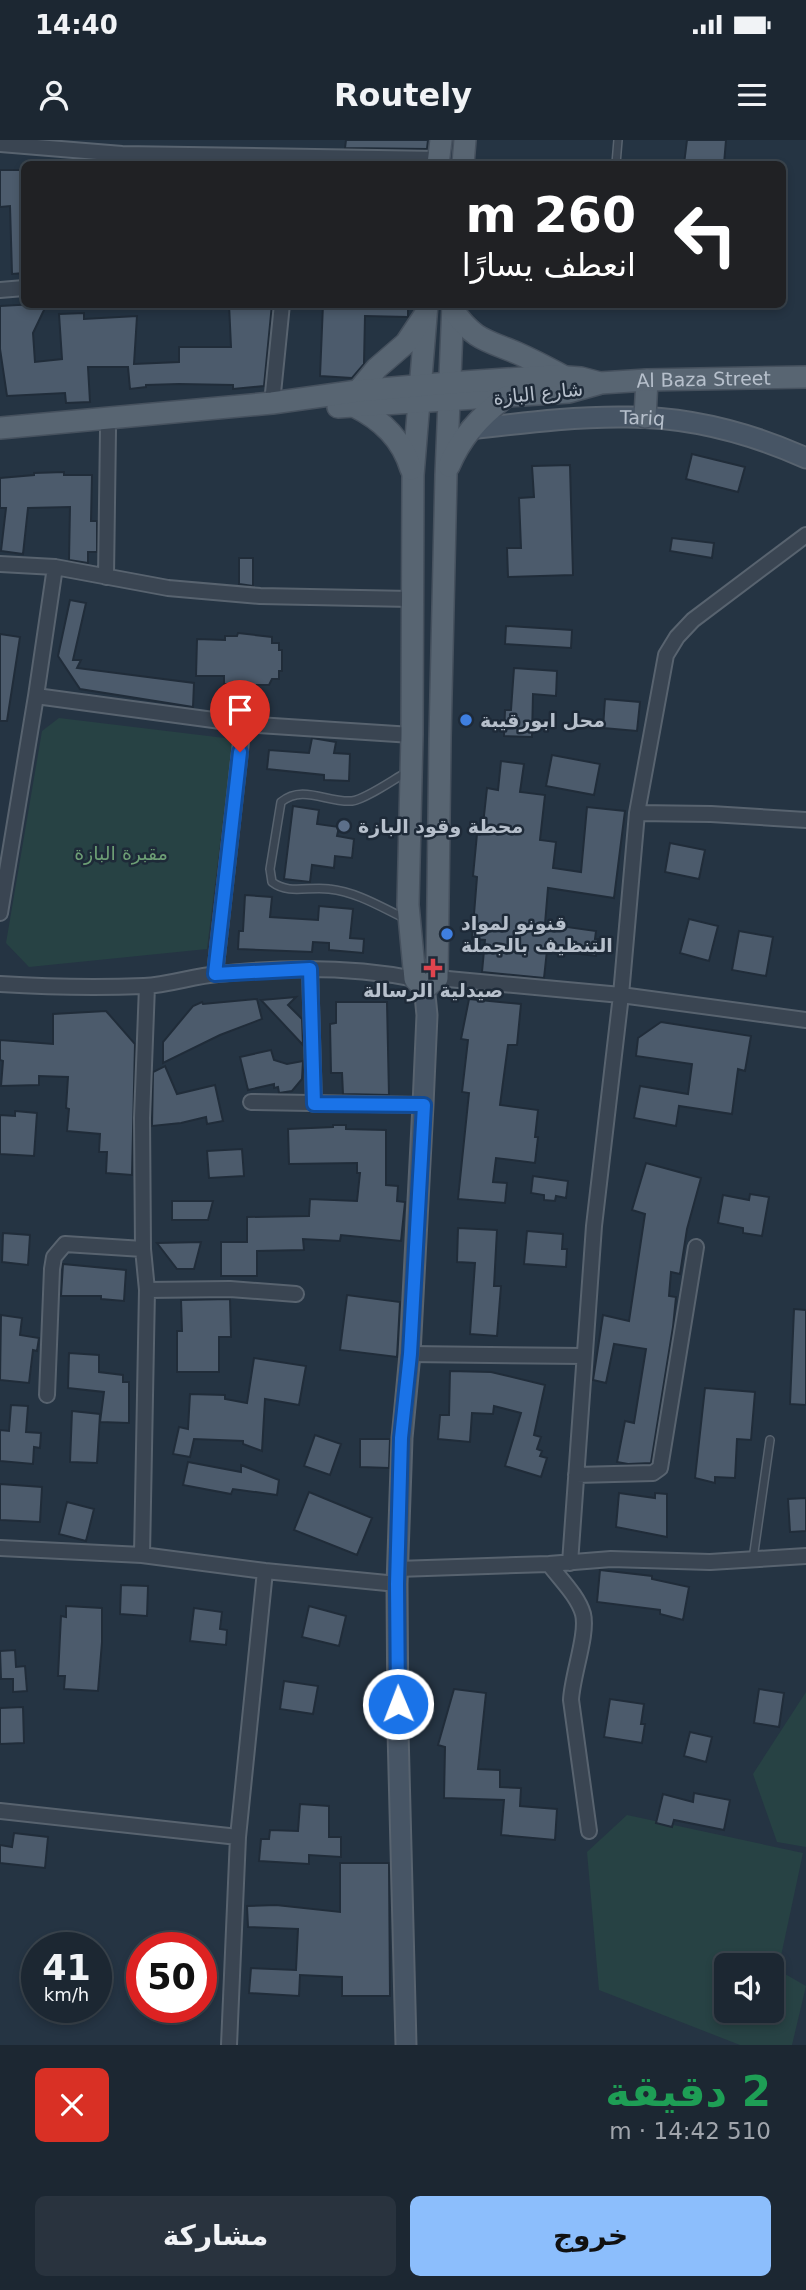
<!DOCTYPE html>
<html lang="ar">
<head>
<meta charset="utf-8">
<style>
  body { margin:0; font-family:"DejaVu Sans","Noto Sans Arabic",sans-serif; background:#29333e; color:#f1f3f6; direction:rtl; height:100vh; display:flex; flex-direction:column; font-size:26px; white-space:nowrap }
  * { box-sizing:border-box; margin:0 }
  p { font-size:23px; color:#a0a5ac }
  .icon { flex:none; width:38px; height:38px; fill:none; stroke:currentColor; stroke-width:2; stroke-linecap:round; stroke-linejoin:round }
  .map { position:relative; height:1905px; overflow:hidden; direction:ltr }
  .panel { display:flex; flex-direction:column; background:#1c2732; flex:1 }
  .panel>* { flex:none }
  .guide { position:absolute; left:21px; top:21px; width:765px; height:147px; border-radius:10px; box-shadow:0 4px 10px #0003,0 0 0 2px #3a444d; direction:rtl; background:#202124; color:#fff; overflow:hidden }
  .fabs { position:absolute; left:714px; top:1813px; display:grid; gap:14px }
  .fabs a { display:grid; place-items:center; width:70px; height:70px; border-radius:10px; background:#1c2732; box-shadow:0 4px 10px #0003,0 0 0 2px #3a444d; font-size:35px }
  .speed { position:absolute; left:21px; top:1792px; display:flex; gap:14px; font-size:35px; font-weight:700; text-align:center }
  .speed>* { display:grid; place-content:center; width:91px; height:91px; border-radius:50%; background:#1c2732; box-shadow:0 4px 10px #0003,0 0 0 2px #3a444d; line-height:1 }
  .speed small { font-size:18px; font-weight:400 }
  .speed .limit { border:10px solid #d22; background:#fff; color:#111 }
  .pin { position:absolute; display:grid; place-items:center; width:60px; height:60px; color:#fff; margin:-72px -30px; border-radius:50% 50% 50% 0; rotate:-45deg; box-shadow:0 0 7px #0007 }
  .pin .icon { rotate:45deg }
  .me { position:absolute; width:77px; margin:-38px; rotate:359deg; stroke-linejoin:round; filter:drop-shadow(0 0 5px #0008) }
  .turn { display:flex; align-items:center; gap:24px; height:147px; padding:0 35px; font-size:32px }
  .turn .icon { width:91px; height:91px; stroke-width:2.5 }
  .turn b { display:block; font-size:49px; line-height:60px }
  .round { display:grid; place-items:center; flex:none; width:74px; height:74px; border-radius:10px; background:#29333e }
  .headline { display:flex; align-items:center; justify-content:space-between; height:119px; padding:0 35px }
  h1 { font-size:42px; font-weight:700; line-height:52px; color:#1e9e55 }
  .action { display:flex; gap:14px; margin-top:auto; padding:14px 35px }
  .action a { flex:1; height:80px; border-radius:10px; background:#8cbefc; color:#111; font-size:28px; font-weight:700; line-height:80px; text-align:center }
  .action a+a { background:#29333e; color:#f1f3f6 }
  .status { display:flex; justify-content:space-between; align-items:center; height:49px; padding:0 35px; background:#1c2732; direction:ltr }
  .status svg { height:19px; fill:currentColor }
  header { display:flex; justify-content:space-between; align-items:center; height:91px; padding:0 35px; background:#1c2732; font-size:32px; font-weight:700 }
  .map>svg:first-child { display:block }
  .green { fill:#274244; fill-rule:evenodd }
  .building { fill:#4c5b6c; stroke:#202c39; stroke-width:2 }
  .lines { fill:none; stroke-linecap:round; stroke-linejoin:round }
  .lane-casing { stroke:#58636f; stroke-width:10 }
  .street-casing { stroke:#58636f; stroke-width:18 }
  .secondary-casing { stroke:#58636f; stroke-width:23 }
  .primary-casing { stroke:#46515e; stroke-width:24 }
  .lane { stroke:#3a4552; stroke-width:7 }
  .street { stroke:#3a4552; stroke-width:14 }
  .secondary { stroke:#475565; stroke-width:19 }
  .primary { stroke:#586572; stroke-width:21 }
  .route-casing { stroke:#114b97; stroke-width:18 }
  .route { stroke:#1a73e8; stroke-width:12 }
  .shop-dot { fill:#3f7fe0; stroke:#1e2a38; stroke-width:2.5 }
  .service-dot { fill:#5c6f8a; stroke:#1e2a38; stroke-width:2.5 }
  .health-dot { fill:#e0444e; stroke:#1e2a38; stroke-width:2.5 }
  .labels { text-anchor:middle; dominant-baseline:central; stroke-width:5; stroke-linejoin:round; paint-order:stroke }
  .street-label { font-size:19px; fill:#b7c0cc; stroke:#1e2a38 }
  .poi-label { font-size:19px; font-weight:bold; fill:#b7c0cc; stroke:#1e2a38; text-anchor:start }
  .park-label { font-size:19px; fill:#6d9e75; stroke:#1e2a38 }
</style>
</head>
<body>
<div class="status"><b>14:40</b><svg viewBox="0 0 49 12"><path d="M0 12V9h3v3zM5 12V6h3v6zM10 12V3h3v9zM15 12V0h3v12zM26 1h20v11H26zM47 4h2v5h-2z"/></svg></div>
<header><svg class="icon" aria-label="menu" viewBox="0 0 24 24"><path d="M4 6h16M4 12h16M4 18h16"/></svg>Routely<svg class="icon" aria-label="person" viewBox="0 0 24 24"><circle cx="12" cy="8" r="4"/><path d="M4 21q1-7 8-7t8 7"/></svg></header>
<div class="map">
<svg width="806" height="1905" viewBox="0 0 806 1905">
  <rect width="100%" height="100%" fill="#253443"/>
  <path class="green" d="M59,578l174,21 -26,210 -178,18 -23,-24 36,-212z
    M806,1552v155l-29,-5 -24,-68z
    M627,1675l176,38 -25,117 28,16 -14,59h-52l-141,-55 -12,-138zM726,1825h46v46h-46z"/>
  <path class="building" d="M346,0h82l-1,9 -82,-1z
    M687,0h39l-2,24h-40z
    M0,30h21l3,103 -12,1 -2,-68 -10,1z
    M36,164l8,6 -11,23 2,29 27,-3 -3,-45 25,-1v6l53,-3 -3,48 45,-2v-15h52l-2,-43h43l-8,82 -31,3v-4l-54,-1 -33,1v2l-16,2 -2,-22h-40l2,35 -24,1 -1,-10 -58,3 -7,-47v-43z
    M323,164h85v13l-43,-1 -1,48 -12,14 -32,-2z
    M692,314l53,13 -7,25 -52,-13z
    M570,325l3,110 -65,2 -1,-29h14l-2,-50 15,-1 -2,-31z
    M64,332v3h28l-1,46h6v31h-9v11l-19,-3 1,-53 -42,1 -5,46 -22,-3 5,-43h-6v-30l34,-3v-2z
    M672,398l42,5 -2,15 -42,-7z
    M239,418h14v28l-14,-2z
    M70,460l16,3 -13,57h8l-4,8 117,15 -1,24 -113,-18 -22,-33z
    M506,486l66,4 -1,18 -66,-4z
    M238,493l34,4v6h7v7h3v21h-3v8h-7l-3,6h-12v10h-21v-11h-12v-8h-28l1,-37 28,1v-4h12z
    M0,494l20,3 -13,84h-7z
    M514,528l43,3 -1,25 -23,-2 -1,43 -28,-1 1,-26h6z
    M605,559l35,3 -3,29 -34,-3z
    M312,598l24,4 -2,11 16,1 -1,27 -25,-1v-5l-57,-6 2,-19 40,3z
    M552,615l48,9 -6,31 -48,-9z
    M501,621l23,3 -4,28 25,3 -5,45 16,2 -3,26 28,4 6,-65 38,4 -11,87 -66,-10 -3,36 51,7 -1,8h3l-2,17 -49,-6 -3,28 -62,-6 3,-32 -13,-1 5,-62 -4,-1 4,-42h5l5,-46 11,2z
    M293,666l26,4 -2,14 22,3 -2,9 17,3 -2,19 -17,-2 -1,12 -22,-3 -2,17 -26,-3z
    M670,703l35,7 -6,29 -34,-7z
    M245,755l27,2 -2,20 48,3 1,-14 34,3 -3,29 14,1 -1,14 -34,-3v-7l-16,-1 -1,10 -74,-3 1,-18h4z
    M689,779l29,7 -9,35 -29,-8z
    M739,791l34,6 -7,39 -34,-6z
    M296,857l-8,8 14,14 1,26 -42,-45z
    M257,859l5,20 -42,16 -57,28v-21l30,-36 9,-4 1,2z
    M469,859l52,5 -4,41h-9l-8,60 38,5 -3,27h3l-3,26 -39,-5 -3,24 14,1 -2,20 -47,-4 11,-106 -7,-1 6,-52 -7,-1z
    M336,862h51l2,93 -46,-1 -1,-21h-11l-1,-49 6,-1z
    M106,871l29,33 -3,131 -26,-2 1,-21h-8l1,-18 -33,-3 2,-22 -3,-1 2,-31 -29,-1v9l-38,1 2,-25 -3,-1v-20l53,4v-30z
    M661,882l90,14 -6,35 -7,-2 -6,45 -53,-8 -3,20 -42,-8 6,-32 48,8 4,-30 -56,-8 2,-18z
    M271,910l3,10 13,4 16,-3 -1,18 -10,12 -13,2 -1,-6 -4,1v-4l-26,6 -8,-33z
    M165,926l12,28 38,-9 8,36 -16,3 -1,-7 -25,6 -29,3 1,-54z
    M15,971l22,2 -3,43 -34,-2v-39l15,1z
    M333,985h13v4l40,1v55l12,1 -1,15 8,1 -4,39 -60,-6 -1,6 -37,-2 1,11 -47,1v25h-36v-34h26v-25l62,-1 1,-17 47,2 3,-28h-3v-10l-68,1 -1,-35 45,-2z
    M242,1009l2,27 -35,2 -2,-27z
    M646,1023l55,15 -14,51 -7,45 -9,-2 -2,24 7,1 -3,30 -22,136 -23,1 -11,-2 8,-41 9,2 12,-74 -32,-5 -8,39 -13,-3 10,-65 26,6 16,-107 -13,-4z
    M533,1036l35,5 -2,17 -10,-2 -1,5 -11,-1v-5l-13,-2z
    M750,1054l19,3 -7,39 -19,-3v-5l-25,-5 5,-28 26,5z
    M172,1061h41l-5,19h-36z
    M458,1088l39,2 -3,56h7l-4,50 -27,-2 5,-71 -18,-1z
    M527,1091l36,3 -1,15h5l-1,18 -42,-3z
    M3,1093l27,2 -2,30 -26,-3z
    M201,1102l-7,27h-17l-20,-26z
    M63,1124l63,6 -2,31 -23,-2v-3h-40z
    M347,1155l53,7 -3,55 -57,-7z
    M230,1159l1,38h-12v35h-42v-41h5l-1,-31z
    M794,1169l12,1v95l-16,-1z
    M1,1175l21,3 -2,17 19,3 -2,13 -4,-1 -4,33 -29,-3z
    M69,1213l30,2v17l24,3v7h6v41l-29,-1 4,-30 -36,-4z
    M254,1218l52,8 -7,39 -34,-6 -3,52 -19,-7v-3l-49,-2 -4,18 -17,-3 6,-27 9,2 2,-35 35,1v4l22,4z
    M450,1231l41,1 54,13 -11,50 7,2 -4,12 5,2 -2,5 7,2 -6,19 -36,-11 16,-53 -27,-7 -1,8 -21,-1 -2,29 -32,-3 2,-24h9z
    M705,1248l50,4 -4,48 -14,-1 -2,39 -20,-1v6l-20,-5z
    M11,1265l17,1 -2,26 15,1 -1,15 -6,-1 -1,17 -33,-3v-31l9,1z
    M72,1271l28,3 -3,49 -27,-1z
    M315,1295l26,9 -11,31 -26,-9z
    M360,1299h30l-1,29 -29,-1z
    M188,1322l53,10v-7l38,15 -2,15 -44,-6 -2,5 -48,-9z
    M0,1344l42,3 -2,35 -40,-2z
    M309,1352l63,26 -15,37 -63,-25z
    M619,1353l36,5v-5l12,1v43l-51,-10z
    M806,1358v33l-16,1 -2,-33z
    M67,1362l27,7 -8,32 -27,-7z
    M600,1430l52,6v3l37,8 -6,33 -23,-6v-4l-63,-8z
    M121,1445l27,1 -1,30 -27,-2z
    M66,1466l36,2v34l-4,49 -34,-2 1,-13h-7l3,-60 5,1z
    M309,1466l37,10 -7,30 -37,-9z
    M194,1468l28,4 -2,17 7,1 -1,15 -36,-4z
    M15,1510l1,17 9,-1 2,25 -14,1v-13h-12l-1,-28z
    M284,1541l34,5 -5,28 -33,-5z
    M454,1549l32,4 -8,76 22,1v17l21,1 -1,18 37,3 -2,31 -54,-5 3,-35 -60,-2 1,-51 -7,-2z
    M759,1549l25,4 -5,34 -25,-4z
    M610,1559l34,5 -3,20h4l-3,19 -38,-6z
    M23,1567l1,36 -24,1v-36z
    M690,1592l22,5 -6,25 -22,-6z
    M694,1653l36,7 -6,30 -50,-10 -2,7 -16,-4 7,-29 30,8z
    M300,1664l29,2v31h12v20l-32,-2v9l-50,-3 2,-22h8l1,-9 28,1z
    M14,1693l34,4 -3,31 -45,-5v-18l12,2z
    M340,1723h49l1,133h-48v-19l-42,-2 -1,21 -50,-3 2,-25 45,2 2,-41 -50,-2 -1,-21 29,-1 64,7z"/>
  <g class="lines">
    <defs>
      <path id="lane" d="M616,24l2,-24
        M406,779c-25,-12 -49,-27 -77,-30 -20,-3 -40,6 -57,-7l-2,-13 11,-67c22,-18 46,1 71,-1 14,-2 42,-22 55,-29
        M753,1419l17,-119"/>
      <path id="street" d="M0,4l122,10 317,5
        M0,150l24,-2
        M272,263l10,-99
        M0,424l55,3 113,21 92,8 151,3
        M55,427l-19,129 207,28 169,11
        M106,437l2,-147
        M637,673l74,1 95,6
        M0,773l36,-217
        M310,829l4,135
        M215,834l28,-250
        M437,838l184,17 185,25
        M0,844c48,3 96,4 144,2 25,-1 49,-10 74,-12 65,-7 132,-8 197,5
        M251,962l172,3
        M143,1109l4,41
        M410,1214l174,2
        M47,1255l5,-126 2,-12 11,-13 78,5 -1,-131 5,-132
        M576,1335l77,-2 7,-5 36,-221
        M0,1408l142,7 123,16 132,13
        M142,1415l5,-265 83,-1 66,5
        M570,1423l24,-337 27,-231 16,-182 29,-158 11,-18 16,-17 113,-85
        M549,1424c11,15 29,32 34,50 5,20 -11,62 -12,86l18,131
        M397,1429l152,-5 62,-5 99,3 96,-6
        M0,1671l238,26
        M229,1905l9,-208 27,-266"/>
      <g id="secondary">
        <path id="s1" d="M471,289c52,-6 105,-13 157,-12 61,0 122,16 178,41"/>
        <path d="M406,1905l-8,-314 -1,-147 5,-146 8,-84 13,-249 4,-90 -3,-30"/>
      </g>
      <g id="primary">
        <path d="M438,24l3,-24"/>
        <path d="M463,24l2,-24"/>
        <path d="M427,164l-14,171 -1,260 -4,170 7,74 4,4 9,3 9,-8 3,-239 6,-264 7,-171"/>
        <path d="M453,170c21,30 33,30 64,43 16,7 31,15 46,23"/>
        <path d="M358,251l19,-23 29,-25 18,-27"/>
        <path d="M354,266c28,14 48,33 57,63"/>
        <path d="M338,267l231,-15 29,-8"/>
        <path d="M645,277l2,-37"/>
        <path id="s2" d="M0,288l272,-25 86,-12 91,-8 103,-7 29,2 19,5 47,-3 159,-3"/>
        <path d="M449,326c12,-29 32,-51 57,-69"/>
      </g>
    </defs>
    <use href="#lane" class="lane-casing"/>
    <use href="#street" class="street-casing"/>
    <use href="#secondary" class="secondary-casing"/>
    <use href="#primary" class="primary-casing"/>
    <use href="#lane" class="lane"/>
    <use href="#street" class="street"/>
    <use href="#secondary" class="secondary"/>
    <use href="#primary" class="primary"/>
  </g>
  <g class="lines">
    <defs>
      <path id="route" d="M240,612l-25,222 95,-5 4,135 110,1 -14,249 -9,84 -4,146 1,120"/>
    </defs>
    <use href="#route" class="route-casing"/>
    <use href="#route" class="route"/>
  </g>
  <g class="shop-dot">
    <circle cx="466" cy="580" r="7"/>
    <circle cx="447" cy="794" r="7"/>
  </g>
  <circle class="service-dot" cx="344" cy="686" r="7"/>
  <path class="health-dot" d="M429.5 817.5h7v7h7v7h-7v7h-7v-7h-7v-7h7z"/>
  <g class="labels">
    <g class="street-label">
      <text stroke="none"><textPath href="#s2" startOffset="707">Al Baza Street</textPath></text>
      <text transform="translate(538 253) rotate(-6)">شارع البازة</text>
      <text stroke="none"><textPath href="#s1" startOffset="172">Tariq</textPath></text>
    </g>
    <g class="poi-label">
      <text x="480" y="580">محل ابورقيبة</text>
      <text x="358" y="686">محطة وقود البازة</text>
      <text x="461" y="783">قنونو لمواد<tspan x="461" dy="22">التنظيف بالجملة</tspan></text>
      <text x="433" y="850" text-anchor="middle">صيدلية الرسالة</text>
    </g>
    <g class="park-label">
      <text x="121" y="713">مقبرة البازة</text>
    </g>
  </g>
</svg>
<div class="fabs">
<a><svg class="icon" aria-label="sound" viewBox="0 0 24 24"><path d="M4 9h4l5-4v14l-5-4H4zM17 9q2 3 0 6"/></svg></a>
</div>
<div class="speed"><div>41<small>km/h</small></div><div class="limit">50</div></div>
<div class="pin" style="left:240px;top:612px;background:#d93025"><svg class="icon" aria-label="arrive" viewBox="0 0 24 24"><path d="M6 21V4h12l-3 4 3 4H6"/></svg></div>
<svg class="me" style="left:398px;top:1564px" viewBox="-20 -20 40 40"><circle r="17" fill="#1a73e8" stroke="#fff" stroke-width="3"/><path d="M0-11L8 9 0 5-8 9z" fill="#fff"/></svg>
<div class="guide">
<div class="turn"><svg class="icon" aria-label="left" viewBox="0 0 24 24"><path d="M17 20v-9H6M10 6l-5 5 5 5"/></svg><div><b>260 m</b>انعطف يسارًا</div></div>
</div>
</div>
<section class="panel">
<div class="headline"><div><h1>2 دقيقة</h1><p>510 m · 14:42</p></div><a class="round" style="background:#d93025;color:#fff"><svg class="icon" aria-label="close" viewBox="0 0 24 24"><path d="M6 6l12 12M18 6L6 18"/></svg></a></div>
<div class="action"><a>خروج</a><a>مشاركة</a></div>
</section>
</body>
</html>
